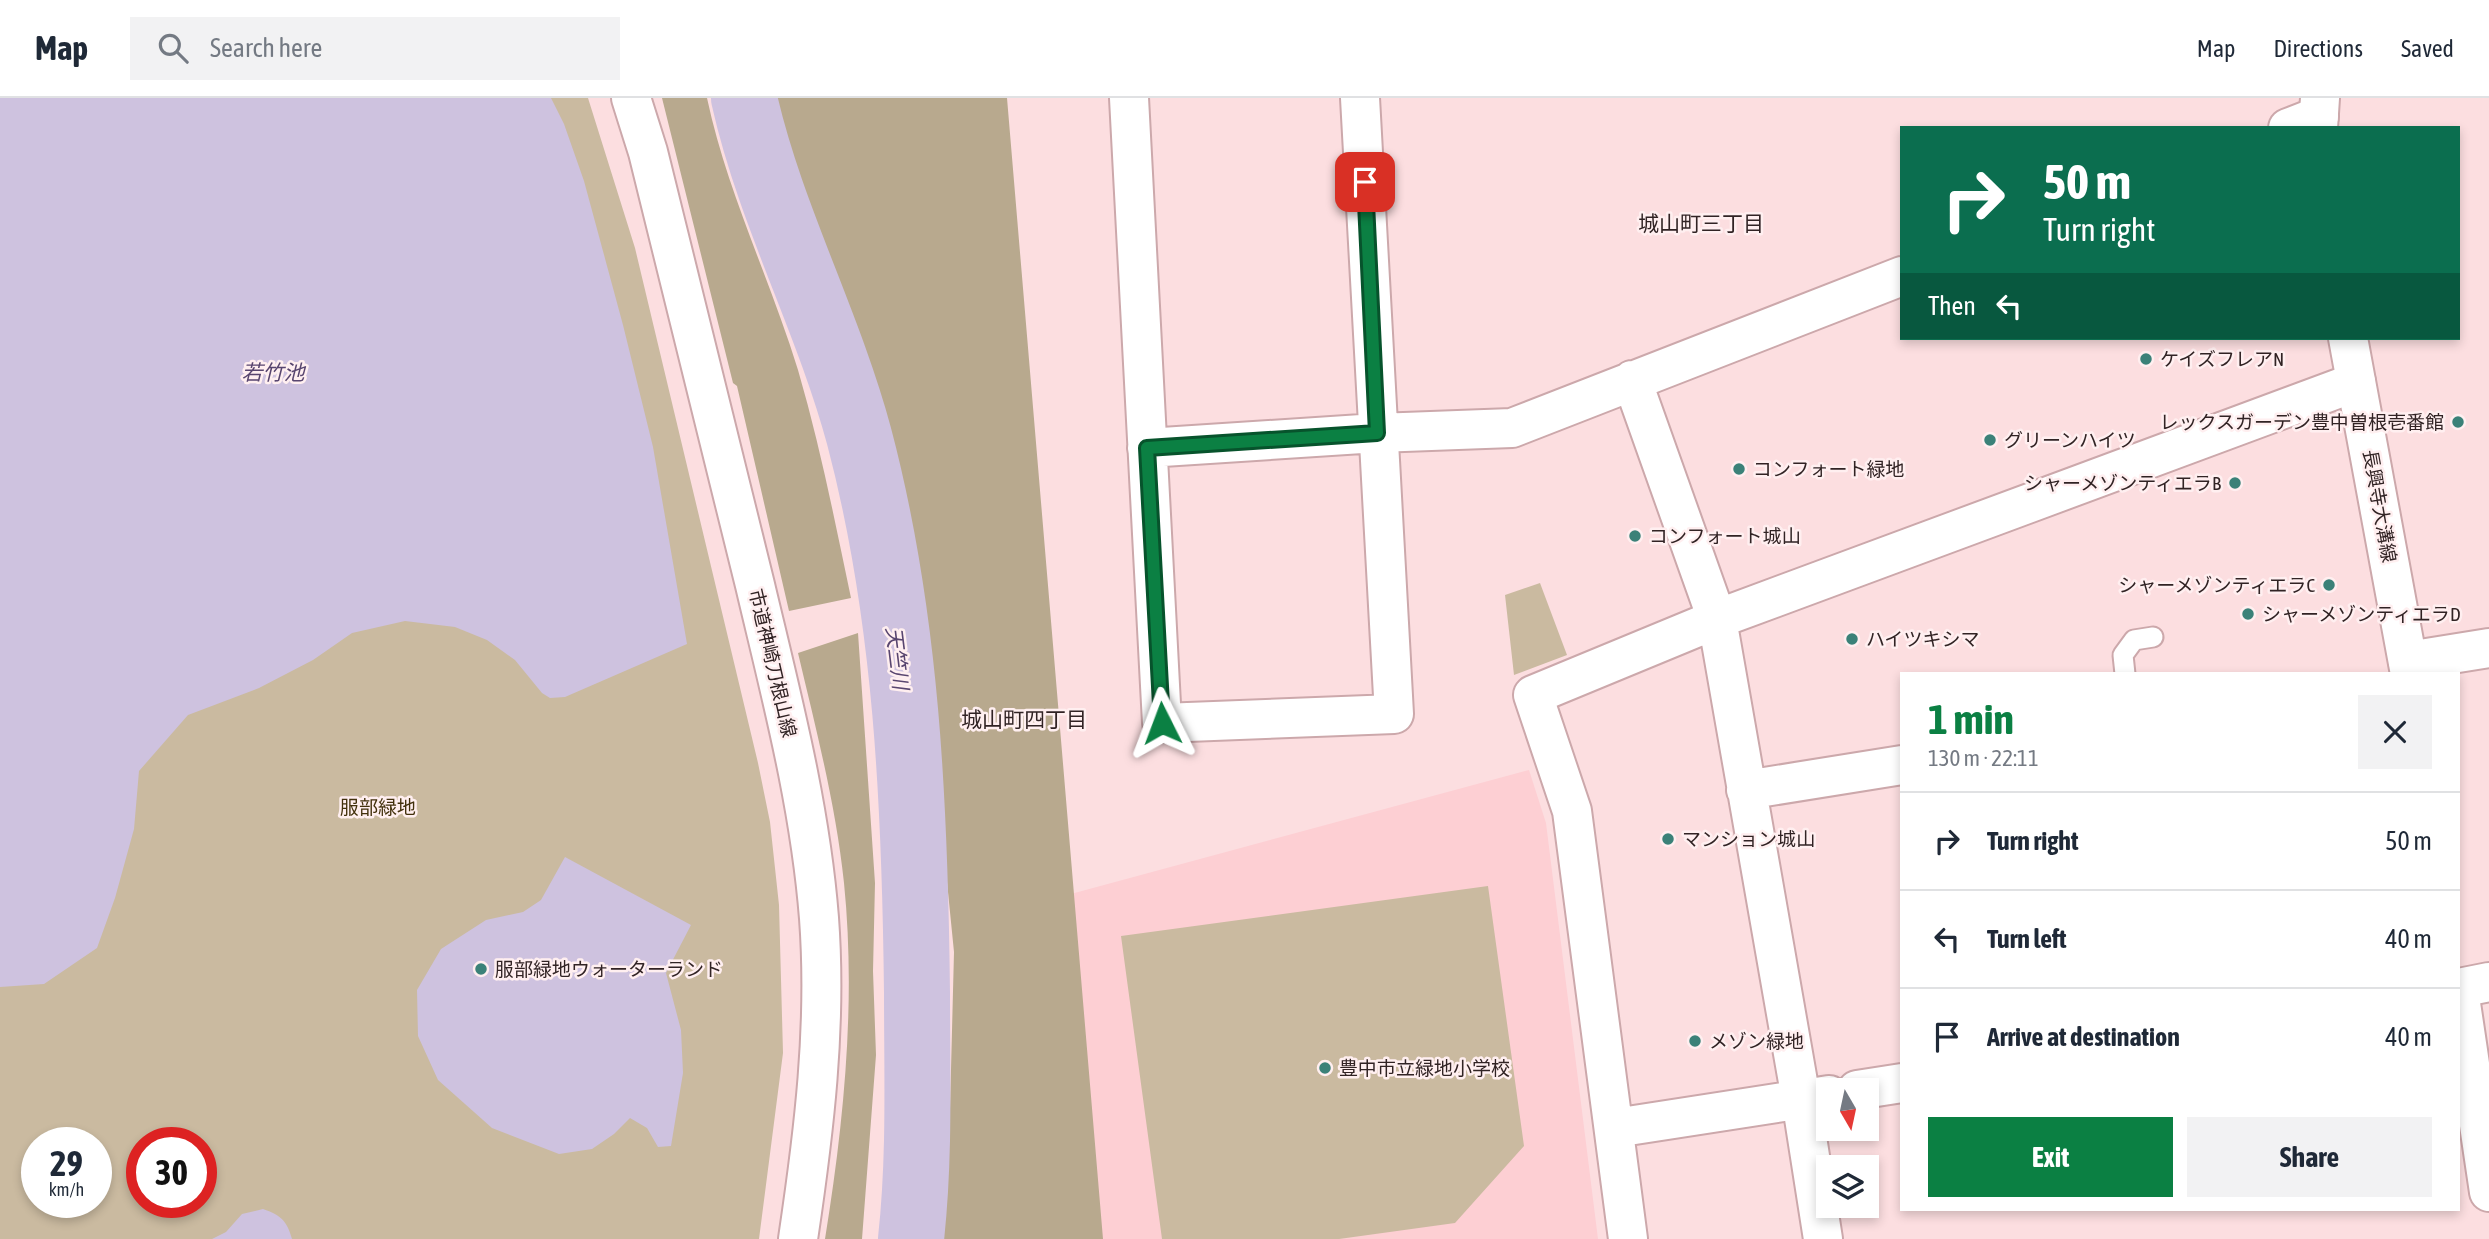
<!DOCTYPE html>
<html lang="en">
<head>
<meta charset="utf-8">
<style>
  body { margin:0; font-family:"Asap Condensed","Noto Sans JP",sans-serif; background:#f2f2f3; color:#1f2937; height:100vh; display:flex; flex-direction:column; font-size:26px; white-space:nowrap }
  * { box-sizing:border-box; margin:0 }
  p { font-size:23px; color:#747a83 }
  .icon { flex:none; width:38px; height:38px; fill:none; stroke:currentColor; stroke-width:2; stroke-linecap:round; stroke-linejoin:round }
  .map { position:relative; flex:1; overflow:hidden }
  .side { position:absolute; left:1900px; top:574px; width:560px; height:539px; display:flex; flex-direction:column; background:#fff; border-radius:0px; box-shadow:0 4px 10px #0003 }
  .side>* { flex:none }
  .guide { position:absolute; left:1900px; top:28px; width:560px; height:214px; border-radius:0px; box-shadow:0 4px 10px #0003; background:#0b6e4f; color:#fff; overflow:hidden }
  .needle { width:46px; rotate:171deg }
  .controls { position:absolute; left:1816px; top:980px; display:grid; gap:14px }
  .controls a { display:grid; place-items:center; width:63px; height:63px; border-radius:0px; background:#fff; box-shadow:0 4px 10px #0003; font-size:35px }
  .speed { position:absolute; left:21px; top:1029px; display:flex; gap:14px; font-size:35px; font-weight:700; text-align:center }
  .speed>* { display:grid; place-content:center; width:91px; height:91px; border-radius:50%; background:#fff; box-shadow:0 4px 10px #0003; line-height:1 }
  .speed small { font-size:18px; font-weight:400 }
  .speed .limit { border:10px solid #d22; background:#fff; color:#111 }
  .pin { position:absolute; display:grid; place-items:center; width:60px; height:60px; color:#fff; margin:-30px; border-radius:14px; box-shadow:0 4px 10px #0006 }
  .me { position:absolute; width:77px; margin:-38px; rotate:357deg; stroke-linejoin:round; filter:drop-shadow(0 0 5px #0008) }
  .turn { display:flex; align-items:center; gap:24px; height:147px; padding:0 28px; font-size:32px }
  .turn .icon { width:91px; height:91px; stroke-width:2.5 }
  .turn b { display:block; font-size:49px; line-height:60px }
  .then { display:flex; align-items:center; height:66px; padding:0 28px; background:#0003; gap:14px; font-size:26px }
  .round { display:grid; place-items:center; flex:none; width:74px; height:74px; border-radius:0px; background:#f2f2f3 }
  .headline { display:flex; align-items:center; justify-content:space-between; height:119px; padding:0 28px }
  h1 { font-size:42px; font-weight:700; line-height:52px; color:#0b8043 }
  .cta { display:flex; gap:14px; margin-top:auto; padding:14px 28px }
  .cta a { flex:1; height:80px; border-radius:0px; background:#0b8043; color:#fff; font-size:28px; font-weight:700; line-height:80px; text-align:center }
  .cta a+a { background:#f2f2f3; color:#1f2937 }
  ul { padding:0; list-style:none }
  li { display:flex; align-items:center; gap:21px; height:98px; padding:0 28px; border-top:2px solid #e0e1e3 }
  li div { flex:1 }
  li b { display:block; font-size:26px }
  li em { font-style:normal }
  header { display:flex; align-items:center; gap:42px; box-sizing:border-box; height:98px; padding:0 35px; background:#fff; border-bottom:2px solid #e0e1e3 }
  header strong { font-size:33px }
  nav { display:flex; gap:38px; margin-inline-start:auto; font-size:24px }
  .search { width:490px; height:63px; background:#f2f2f3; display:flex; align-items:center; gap:18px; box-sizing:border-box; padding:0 24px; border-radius:0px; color:#747a83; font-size:26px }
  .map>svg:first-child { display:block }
  .built { fill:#fdcfd3 }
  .green { fill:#cabaa0; fill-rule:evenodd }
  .forest { fill:#b8a98e }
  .water { fill:#cec2df }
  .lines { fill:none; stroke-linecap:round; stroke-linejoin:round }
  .river { stroke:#cec2df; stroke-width:66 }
  .service-casing { stroke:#cca8ab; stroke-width:23 }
  .minor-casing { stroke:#cca8ab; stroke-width:42 }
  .tertiary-casing { stroke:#cca8ab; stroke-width:42 }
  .service { stroke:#fff; stroke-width:19 }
  .minor { stroke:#fff; stroke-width:38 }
  .tertiary { stroke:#fff; stroke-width:38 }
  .route-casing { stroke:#07532c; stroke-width:18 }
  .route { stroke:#0b8043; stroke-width:12 }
  .poi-dot { fill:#3b8178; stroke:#ffeff0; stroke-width:2.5 }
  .labels { text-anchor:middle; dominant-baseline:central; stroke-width:5; stroke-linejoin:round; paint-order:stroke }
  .poi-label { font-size:19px; fill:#312324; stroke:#ffeff0; text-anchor:start }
  .street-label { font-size:19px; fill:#312324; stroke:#ffeff0 }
  .park-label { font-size:19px; fill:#42300c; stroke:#ffeff0 }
  .neighbourhood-label { font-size:21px; fill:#312324; stroke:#ffeff0 }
  .water-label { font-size:21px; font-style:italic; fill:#58456f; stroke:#ffeff0 }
</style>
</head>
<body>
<header>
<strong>Map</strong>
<div class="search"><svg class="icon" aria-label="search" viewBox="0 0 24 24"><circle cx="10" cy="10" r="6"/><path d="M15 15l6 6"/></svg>Search here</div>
<nav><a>Map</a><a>Directions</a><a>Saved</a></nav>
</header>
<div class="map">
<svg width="2489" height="1141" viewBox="0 0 2489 1141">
  <rect width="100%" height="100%" fill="#fcdee0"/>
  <path class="built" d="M1529,672l17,53 52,416h-508l-34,-341z"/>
  <path class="green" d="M0,0h588l47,150 123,515 12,59 9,83 4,148 -24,186h-759zM37,1045h59v59h-59zM142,1045h59v59h-59z
    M1540,485l27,72 -53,20 -9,-80z
    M1488,788l36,260 -69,77 -116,16h-177l-41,-303z"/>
  <path class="forest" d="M662,0h45c20,94 63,181 91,272 22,75 37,152 53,228l-62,13 -52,-225 -4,-3z
    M772,0h235l96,1141h-168l14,-91 5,-196 -34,-340 -35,-177 -69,-189z
    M858,535l17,250 -2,88 3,84 -14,184h-37c19,-117 31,-238 19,-356 -8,-77 -28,-154 -46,-230z"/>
  <path class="water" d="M0,0h551l13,26 20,57 39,144 30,122 34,197 -122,53 -15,1 -8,-5 -27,-33 -28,-20 -32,-13 -50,-6 -53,12 -39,27 -54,28 -71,27 -49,56 -5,58 -19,69 -18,50 -53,36 -44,3z
    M565,759l126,68 -25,48 15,57 2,43 -12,73 -13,1 -11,-19 -17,-10 -16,16 -22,15 -33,5 -67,-26 -54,-48 -20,-44 -1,-46 24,-41 45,-29 37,-8 18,-12z
    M263,1111c18,6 24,12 29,30h-80l14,-7 16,-18z"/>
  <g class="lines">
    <path class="river" d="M744,0c26,116 84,223 115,338 48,181 56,371 58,557 0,82 3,164 -6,246"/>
    <defs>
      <path id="service" d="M2125,576l-2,-19 11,-15 19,-3"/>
      <path id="minor" d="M1129,0l33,625 232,-9 -34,-616
        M2288,30l31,-12
        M1632,282l85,239 84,480 22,140
        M1147,350l230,-15 135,-5 390,-152
        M2408,563l81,-13
        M1746,692l156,-25
        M2459,890l30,-6
        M1857,992l45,-7
        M1615,1030l214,-33
        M1628,1141l-56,-428 -39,-116 184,-76 639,-237"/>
      <path id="tertiary" d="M631,0l17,54c36,144 72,288 107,433 26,110 55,219 64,333 8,108 -5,214 -21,321
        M2318,30l2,-30
        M2348,240l62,336
        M2459,892l30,202"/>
    </defs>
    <use href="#service" class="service-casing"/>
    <use href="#minor" class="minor-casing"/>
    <use href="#tertiary" class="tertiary-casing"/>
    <use href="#service" class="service"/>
    <use href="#minor" class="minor"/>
    <use href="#tertiary" class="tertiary"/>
  </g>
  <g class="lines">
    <defs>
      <path id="route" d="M1162,625l-15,-275 230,-15 -12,-251"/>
    </defs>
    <use href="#route" class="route-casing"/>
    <use href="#route" class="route"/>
  </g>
  <g class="poi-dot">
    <circle cx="2146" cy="261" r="7"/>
    <circle cx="2458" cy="324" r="7"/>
    <circle cx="1990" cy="342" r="7"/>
    <circle cx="1739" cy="371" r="7"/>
    <circle cx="2235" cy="385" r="7"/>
    <circle cx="1635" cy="438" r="7"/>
    <circle cx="2329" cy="487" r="7"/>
    <circle cx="2248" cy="516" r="7"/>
    <circle cx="1852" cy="541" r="7"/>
    <circle cx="1668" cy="741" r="7"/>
    <circle cx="481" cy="871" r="7"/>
    <circle cx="1695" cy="943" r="7"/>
    <circle cx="1325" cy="970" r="7"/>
  </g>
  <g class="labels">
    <g class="poi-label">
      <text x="2160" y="261">ケイズフレアN</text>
      <text x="2444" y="324" text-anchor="end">レックスガーデン豊中曽根壱番館</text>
      <text x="2004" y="342">グリーンハイツ</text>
      <text x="1753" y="371">コンフォート緑地</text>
      <text x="2221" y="385" text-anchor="end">シャーメゾンティエラB</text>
      <text x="1649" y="438">コンフォート城山</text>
      <text x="2315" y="487" text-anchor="end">シャーメゾンティエラC</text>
      <text x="2262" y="516">シャーメゾンティエラD</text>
      <text x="1866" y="541">ハイツキシマ</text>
      <text x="1682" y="741">マンション城山</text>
      <text x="495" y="871">服部緑地ウォーターランド</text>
      <text x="1709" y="943">メゾン緑地</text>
      <text x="1339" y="970">豊中市立緑地小学校</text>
    </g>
    <g class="street-label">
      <text transform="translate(2380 408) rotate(80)">長興寺大溝線</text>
      <text transform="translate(773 565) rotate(77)">市道神崎刀根山線</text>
    </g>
    <g class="park-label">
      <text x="378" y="709">服部緑地</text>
    </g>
    <g class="neighbourhood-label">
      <text x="1701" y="125">城山町三丁目</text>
      <text x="1024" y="621">城山町四丁目</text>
    </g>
    <g class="water-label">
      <text x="273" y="274">若竹池</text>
      <text transform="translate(898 560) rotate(83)">天竺川</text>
    </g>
  </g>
</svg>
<div class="controls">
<a><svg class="needle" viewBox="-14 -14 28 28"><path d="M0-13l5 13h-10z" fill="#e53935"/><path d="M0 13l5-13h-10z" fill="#747a83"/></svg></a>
<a><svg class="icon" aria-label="layers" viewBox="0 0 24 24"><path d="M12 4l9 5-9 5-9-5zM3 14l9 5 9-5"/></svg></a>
</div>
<div class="speed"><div>29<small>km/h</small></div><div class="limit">30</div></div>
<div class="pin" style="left:1365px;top:84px;background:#d93025"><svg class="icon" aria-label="arrive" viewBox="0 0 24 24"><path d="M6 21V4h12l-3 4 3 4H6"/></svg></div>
<svg class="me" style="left:1162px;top:625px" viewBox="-20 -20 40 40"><path d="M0-17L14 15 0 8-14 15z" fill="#0b8043" stroke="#fff" stroke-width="4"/></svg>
<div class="guide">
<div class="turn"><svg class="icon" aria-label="right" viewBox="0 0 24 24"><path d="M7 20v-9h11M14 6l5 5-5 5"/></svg><div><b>50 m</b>Turn right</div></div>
<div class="then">Then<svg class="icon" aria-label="left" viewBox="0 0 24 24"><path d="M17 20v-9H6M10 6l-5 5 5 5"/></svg></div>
</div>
<section class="side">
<div class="headline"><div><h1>1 min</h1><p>130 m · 22:11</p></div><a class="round"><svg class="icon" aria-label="close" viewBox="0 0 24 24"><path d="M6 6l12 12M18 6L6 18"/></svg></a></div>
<ul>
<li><svg class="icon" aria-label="right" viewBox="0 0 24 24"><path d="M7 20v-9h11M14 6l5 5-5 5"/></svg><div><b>Turn right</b></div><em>50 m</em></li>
<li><svg class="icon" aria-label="left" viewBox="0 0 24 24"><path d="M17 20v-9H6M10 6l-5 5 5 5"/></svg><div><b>Turn left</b></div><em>40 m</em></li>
<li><svg class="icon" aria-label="arrive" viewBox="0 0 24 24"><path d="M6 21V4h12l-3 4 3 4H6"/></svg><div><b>Arrive at destination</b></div><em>40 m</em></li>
</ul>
<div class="cta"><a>Exit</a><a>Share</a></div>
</section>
</div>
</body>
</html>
